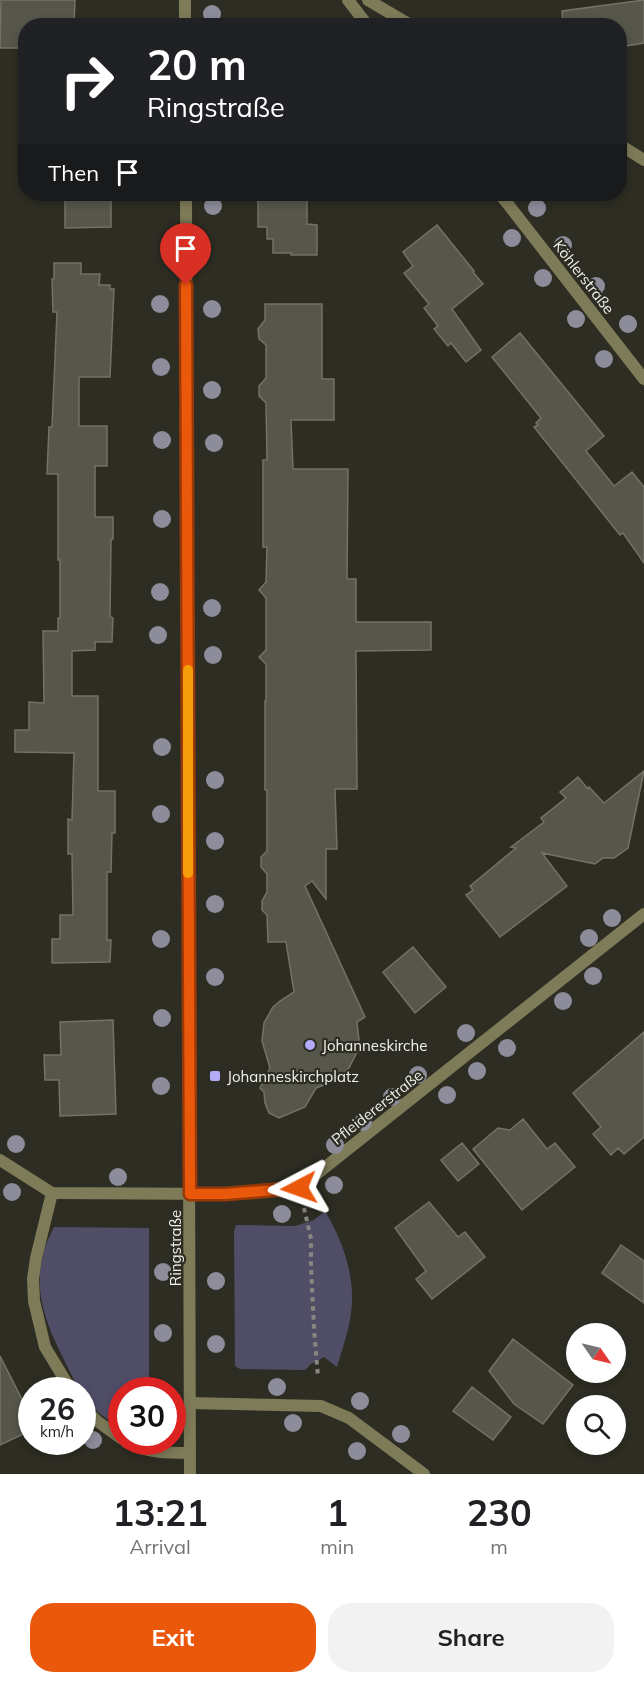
<!DOCTYPE html>
<html lang="en">
<head>
<meta charset="utf-8">
<style>
  body { margin:0; font-family:Mulish,sans-serif; background:#f2f2f2; color:#202124; height:100vh; display:flex; flex-direction:column; font-size:22px; white-space:nowrap }
  * { box-sizing:border-box; margin:0 }
  p { font-size:20px; color:#757577 }
  .icon { flex:none; width:33px; height:33px; fill:none; stroke:currentColor; stroke-width:2; stroke-linecap:round; stroke-linejoin:round }
  .map { position:relative; height:1474px; overflow:hidden }
  .sheet { display:flex; flex-direction:column; background:#fff; flex:1 }
  .sheet>* { flex:none }
  .guide { position:absolute; left:18px; top:18px; width:609px; height:183px; border-radius:24px; box-shadow:0 3px 9px #0003; background:#202124; color:#fff; overflow:hidden }
  .needle { width:39px; rotate:124deg }
  .tools { position:absolute; left:566px; top:1323px; display:grid; gap:12px }
  .tools a { display:grid; place-items:center; width:60px; height:60px; border-radius:50%; background:#fff; box-shadow:0 3px 9px #0003; font-size:30px }
  .speed { position:absolute; left:18px; top:1377px; display:flex; gap:12px; font-size:30px; font-weight:700; text-align:center }
  .speed>* { display:grid; place-content:center; width:78px; height:78px; border-radius:50%; background:#fff; box-shadow:0 3px 9px #0003; line-height:1 }
  .speed small { font-size:15px; font-weight:400 }
  .speed .limit { border:9px solid #d22; background:#fff; color:#111 }
  .pin { position:absolute; display:grid; place-items:center; width:51px; height:51px; color:#fff; margin:-62px -26px; border-radius:50% 50% 50% 0; rotate:-45deg; box-shadow:0 0 6px #0007 }
  .pin .icon { rotate:45deg }
  .me { position:absolute; width:66px; margin:-33px; rotate:266deg; stroke-linejoin:round; filter:drop-shadow(0 0 4px #0008) }
  .turn { display:flex; align-items:center; gap:21px; height:126px; padding:0 30px; font-size:27px }
  .turn .icon { width:78px; height:78px; stroke-width:2.5 }
  .turn b { display:block; font-size:42px; line-height:51px }
  .then { display:flex; align-items:center; height:57px; padding:0 30px; background:#0003; gap:12px; font-size:22px }
  .eta { display:flex; justify-content:space-evenly; align-items:center; height:102px; text-align:center }
  .eta b { font-size:36px; font-weight:700; line-height:42px }
  .button { display:flex; gap:12px; margin-top:auto; padding:12px 30px }
  .button a { flex:1; height:69px; border-radius:24px; background:#ea580c; color:#fff; font-size:24px; font-weight:700; line-height:69px; text-align:center }
  .button a+a { background:#f2f2f2; color:#202124 }
  .map>svg:first-child { display:block }
  .green { fill:#504e67 }
  .building { fill:#56564b; stroke:#737267; stroke-width:1.5 }
  .lines { fill:none; stroke-linecap:round; stroke-linejoin:round }
  .path { stroke:#888880; stroke-width:4; stroke-dasharray:4.5 4.5; stroke-linecap:butt }
  .service { stroke:#7d7b58; stroke-width:12 }
  .minor { stroke:#7d7b58; stroke-width:12 }
  .tertiary { stroke:#7d7b58; stroke-width:12 }
  .tree { fill:#8d8c9b }
  .route-casing { stroke:#983908; stroke-width:15 }
  .route { stroke:#ea580c; stroke-width:10 }
  .slow { stroke:#f59e0b; stroke-width:10 }
  .poi-dot { fill:#b4acf9; stroke:#2e2d23; stroke-width:2 }
  .labels { text-anchor:middle; dominant-baseline:central; stroke-width:4.5; stroke-linejoin:round; paint-order:stroke }
  .street-label { font-size:15px; fill:#f2f2ec; stroke:#2e2d23 }
  .poi-label { font-size:15px; fill:#f2f2ec; stroke:#2e2d23; text-anchor:start }
</style>
</head>
<body>
<div class="map">
<svg width="644" height="1474" viewBox="0 0 644 1474">
  <rect width="100%" height="100%" fill="#2e2d23"/>
  <path class="green" d="M325,1211c18,30 31,67 26,102 -2,18 -9,36 -14,54l-13,-10 -13,7 -6,6 -65,-1 -5,-3 -1,-135 2,-6 59,1 19,-6z
    M54,1227l95,1v162h-27l-1,40 -22,-17 -16,-17 -1,-6h-3c-27,-56 -58,-100 -25,-163z"/>
  <path class="building" d="M1,0h74l-1,26h-48v22h-26z
    M644,0v43l-24,4v-21h-57l-1,-15z
    M65,194h46v33l-46,1z
    M258,194h49v30l10,1v30h-26v-2h-18v-14h-6v-12h-9z
    M437,225l37,46 -1,1 10,12 -31,25 29,41 -15,12 -15,-19 -3,3 -14,-17 4,-3 -14,-18 5,-4 -25,-31 9,-7 -10,-14z
    M54,263h27v11h19l-1,11h11v4h4l-4,88h-31v49h28v40h-12v51h18v22h-2l-1,78 3,1 -1,24h-17v8l-23,1v45h26v95h17v42h-3l-1,39h-4v68h4l-1,22 -58,1v-24h8v-24h13l-1,-61h-4v-35l4,1 2,-67 -59,-1v-22h14v-28l15,1 -1,-72h15v-13h2v-58h-2v-86h-11l2,-47h3l5,-115h-4l-1,-33h2z
    M265,304h57v75h12v41h-43l2,49h55l-1,110h9v43h75v28l-75,1 1,138h-22l2,60h-11v50l-14,-18 -7,5 60,131 -8,5 2,18 -1,10 -9,18 -15,13 -18,7 -11,19 -26,11 -10,-5 -4,-10 -1,-11 -4,-4 10,-20 -8,-27 2,-18 9,-16 7,-6 14,-9 -8,-50h-18l-1,-27 -5,-5v-9l5,-9v-18l-6,-7v-10l6,-6v-61h-2v-89h1v-37l-7,-7 7,-7v-52l-7,-8 7,-8 1,-35h-4v-87h4l-1,-57 -7,-7v-10l7,-8v-33l-7,-6 -1,-10 7,-9z
    M520,333l84,103 -18,15 28,35 18,-14 12,15v76l-21,-30 -3,2 -86,-108 4,-2 -2,-2 5,-5 -49,-61z
    M644,771l-16,77 -14,10h-11l-8,6 -53,-11 25,33 -67,51 -34,-42 7,-5 -3,-4 46,-38 -5,-1 33,-25 -3,-4 25,-20 -6,-6 18,-15 10,12 1,-2 15,16z
    M413,947l33,40 -31,26 -32,-41z
    M113,1020l3,94 -56,2 -1,-36h-14l-1,-25h17l-1,-33z
    M644,1032v105l-20,17 -6,-6 -7,7 -18,-21 8,-7 -28,-34z
    M523,1119l24,30 8,-6 20,24 -53,43 -49,-61 25,-21 12,2z
    M462,1143l17,21 -21,17 -17,-21z
    M429,1202l29,35 7,-5 20,25 -53,42 -16,-20 10,-8 -31,-43z
    M621,1245l23,16v42l-42,-30z
    M513,1339l60,46 -30,39 -29,-20 -25,-33z
    M0,1356l32,63v11l-32,15z
    M472,1387l39,30 -18,23 -40,-29z"/>
  <g class="lines">
    <path class="path" d="M304,1208l7,31v27l3,63 4,48"/>
    <path class="service" d="M52,1193l-16,65 -3,21 1,22 11,46 26,43
      M82,1406l15,15 25,18
      M126,1442c23,11 39,11 64,11"/>
    <path class="minor" d="M348,0l20,26
      M368,0l44,26
      M620,145l24,15
      M500,194l144,185
      M0,1160l52,33 173,1 74,-6 345,-274
      M190,1403l131,3 28,12 75,56"/>
    <path class="tertiary" d="M185,0v26
      M186,194l4,1280"/>
  </g>
  <g class="tree">
    <circle cx="212" cy="14" r="9"/>
    <circle cx="213" cy="206" r="9"/>
    <circle cx="537" cy="208" r="9"/>
    <circle cx="512" cy="238" r="9"/>
    <circle cx="563" cy="245" r="9"/>
    <circle cx="543" cy="278" r="9"/>
    <circle cx="596" cy="286" r="9"/>
    <circle cx="160" cy="304" r="9"/>
    <circle cx="212" cy="309" r="9"/>
    <circle cx="576" cy="319" r="9"/>
    <circle cx="628" cy="324" r="9"/>
    <circle cx="604" cy="359" r="9"/>
    <circle cx="161" cy="367" r="9"/>
    <circle cx="212" cy="390" r="9"/>
    <circle cx="162" cy="440" r="9"/>
    <circle cx="214" cy="443" r="9"/>
    <circle cx="162" cy="519" r="9"/>
    <circle cx="160" cy="592" r="9"/>
    <circle cx="212" cy="608" r="9"/>
    <circle cx="158" cy="635" r="9"/>
    <circle cx="213" cy="655" r="9"/>
    <circle cx="162" cy="747" r="9"/>
    <circle cx="215" cy="780" r="9"/>
    <circle cx="161" cy="814" r="9"/>
    <circle cx="215" cy="841" r="9"/>
    <circle cx="215" cy="904" r="9"/>
    <circle cx="612" cy="918" r="9"/>
    <circle cx="589" cy="938" r="9"/>
    <circle cx="161" cy="939" r="9"/>
    <circle cx="593" cy="976" r="9"/>
    <circle cx="215" cy="977" r="9"/>
    <circle cx="563" cy="1001" r="9"/>
    <circle cx="162" cy="1018" r="9"/>
    <circle cx="466" cy="1033" r="9"/>
    <circle cx="507" cy="1048" r="9"/>
    <circle cx="477" cy="1071" r="9"/>
    <circle cx="418" cy="1075" r="9"/>
    <circle cx="161" cy="1086" r="9"/>
    <circle cx="447" cy="1095" r="9"/>
    <circle cx="392" cy="1097" r="9"/>
    <circle cx="363" cy="1122" r="9"/>
    <circle cx="16" cy="1144" r="9"/>
    <circle cx="335" cy="1145" r="9"/>
    <circle cx="118" cy="1177" r="9"/>
    <circle cx="334" cy="1185" r="9"/>
    <circle cx="12" cy="1192" r="9"/>
    <circle cx="282" cy="1214" r="9"/>
    <circle cx="163" cy="1272" r="9"/>
    <circle cx="216" cy="1281" r="9"/>
    <circle cx="163" cy="1333" r="9"/>
    <circle cx="216" cy="1344" r="9"/>
    <circle cx="277" cy="1387" r="9"/>
    <circle cx="360" cy="1401" r="9"/>
    <circle cx="293" cy="1423" r="9"/>
    <circle cx="401" cy="1434" r="9"/>
    <circle cx="93" cy="1440" r="9"/>
    <circle cx="357" cy="1451" r="9"/>
  </g>
  <g class="lines">
    <defs>
      <path id="route" d="M186,285l4,909h35l74,-6"/>
    </defs>
    <use href="#route" class="route-casing"/>
    <use href="#route" class="route"/>
    <path class="slow" d="M188,670v203"/>
  </g>
  <g class="poi-dot">
    <circle cx="310" cy="1045" r="6"/>
    <rect x="209" y="1070" width="12" height="12" rx="3"/>
  </g>
  <g class="labels">
    <g class="street-label">
      <text transform="translate(584 277) rotate(52)">Köhlerstraße</text>
      <text transform="translate(377 1107) rotate(-38)">Pfleidererstraße</text>
      <text transform="translate(175 1248) rotate(-90)">Ringstraße</text>
    </g>
    <g class="poi-label">
      <text x="322" y="1045">Johanneskirche</text>
      <text x="227" y="1076">Johanneskirchplatz</text>
    </g>
  </g>
</svg>
<div class="tools">
<a><svg class="needle" viewBox="-14 -14 28 28"><path d="M0-13l5 13h-10z" fill="#e53935"/><path d="M0 13l5-13h-10z" fill="#757577"/></svg></a>
<a><svg class="icon" aria-label="search" viewBox="0 0 24 24"><circle cx="10" cy="10" r="6"/><path d="M15 15l6 6"/></svg></a>
</div>
<div class="speed"><div>26<small>km/h</small></div><div class="limit">30</div></div>
<div class="pin" style="left:186px;top:285px;background:#d93025"><svg class="icon" aria-label="arrive" viewBox="0 0 24 24"><path d="M6 21V4h12l-3 4 3 4H6"/></svg></div>
<svg class="me" style="left:299px;top:1188px" viewBox="-20 -20 40 40"><path d="M0-17L14 15 0 8-14 15z" fill="#ea580c" stroke="#fff" stroke-width="4"/></svg>
<div class="guide">
<div class="turn"><svg class="icon" aria-label="right" viewBox="0 0 24 24"><path d="M7 20v-9h11M14 6l5 5-5 5"/></svg><div><b>20 m</b>Ringstraße</div></div>
<div class="then">Then<svg class="icon" aria-label="arrive" viewBox="0 0 24 24"><path d="M6 21V4h12l-3 4 3 4H6"/></svg></div>
</div>
</div>
<section class="sheet">
<div class="eta">
<div><b>13:21</b><p>Arrival</p></div>
<div><b>1</b><p>min</p></div>
<div><b>230</b><p>m</p></div>
</div>
<div class="button"><a>Exit</a><a>Share</a></div>
</section>
</body>
</html>
